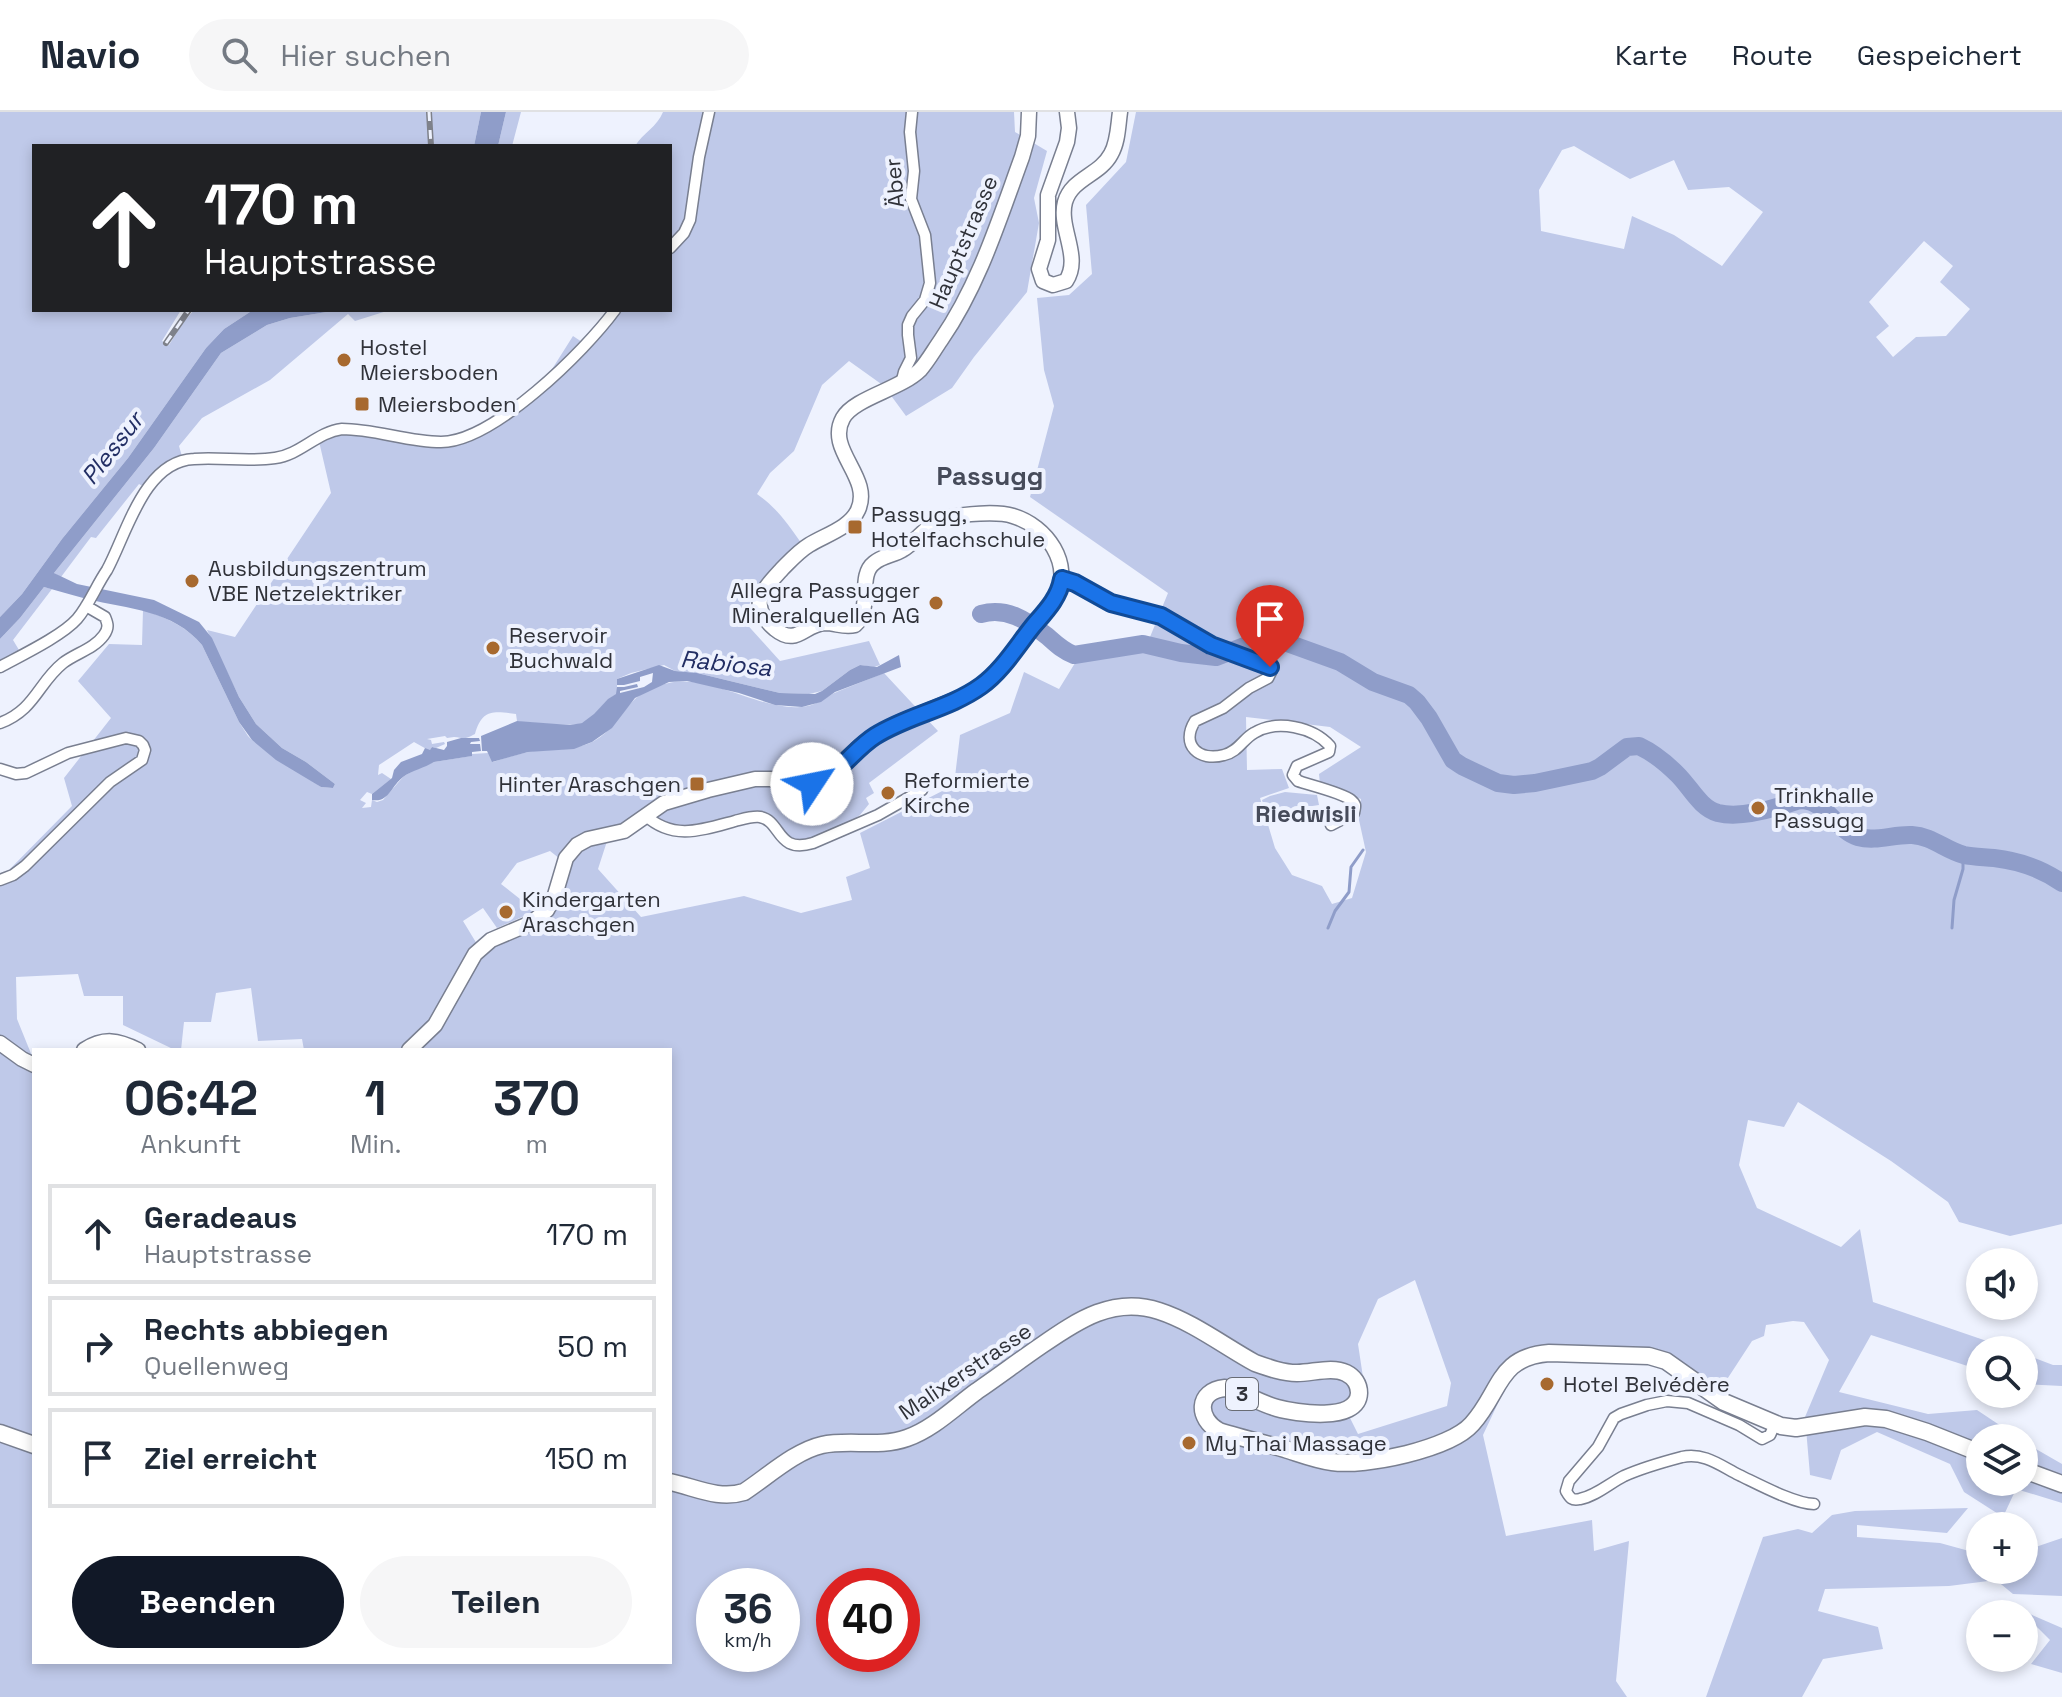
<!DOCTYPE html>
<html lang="de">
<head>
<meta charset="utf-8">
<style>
  body { margin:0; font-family:"Space Grotesk",sans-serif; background:#f6f6f7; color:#1f2937; height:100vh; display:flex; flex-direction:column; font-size:30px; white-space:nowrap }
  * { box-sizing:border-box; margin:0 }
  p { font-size:26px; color:#747a83 }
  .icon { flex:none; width:44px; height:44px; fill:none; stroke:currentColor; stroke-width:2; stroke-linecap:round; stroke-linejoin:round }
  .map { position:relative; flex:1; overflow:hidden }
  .sheet { position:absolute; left:32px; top:936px; width:640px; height:616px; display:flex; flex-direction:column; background:#fff; border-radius:0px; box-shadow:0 4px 12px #0003 }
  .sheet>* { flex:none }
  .guide { position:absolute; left:32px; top:32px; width:640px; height:168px; border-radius:0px; box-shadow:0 4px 12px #0003; background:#202124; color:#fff; overflow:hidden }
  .fabs { position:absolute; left:1966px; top:1136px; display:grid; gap:16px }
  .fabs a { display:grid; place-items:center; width:72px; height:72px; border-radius:50%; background:#fff; box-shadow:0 4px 12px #0003; font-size:40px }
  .speed { position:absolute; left:696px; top:1456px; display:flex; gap:16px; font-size:40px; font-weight:700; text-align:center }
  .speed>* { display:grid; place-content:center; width:104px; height:104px; border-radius:50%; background:#fff; box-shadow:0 4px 12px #0003; line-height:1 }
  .speed small { font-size:20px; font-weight:400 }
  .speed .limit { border:12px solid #d22; background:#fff; color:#111 }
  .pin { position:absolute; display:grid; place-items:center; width:68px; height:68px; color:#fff; margin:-82px -34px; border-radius:50% 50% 50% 0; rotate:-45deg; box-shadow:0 0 8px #0007 }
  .pin .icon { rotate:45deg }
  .me { position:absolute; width:88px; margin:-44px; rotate:56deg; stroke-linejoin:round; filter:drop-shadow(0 0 6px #0008) }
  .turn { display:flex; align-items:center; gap:28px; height:168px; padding:0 40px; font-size:36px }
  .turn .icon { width:104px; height:104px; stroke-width:2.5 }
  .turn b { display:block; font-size:56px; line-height:68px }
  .eta { display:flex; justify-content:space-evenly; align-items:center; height:136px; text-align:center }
  .eta b { font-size:48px; font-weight:700; line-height:56px }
  .button { display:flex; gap:16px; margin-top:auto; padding:16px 40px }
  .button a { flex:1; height:92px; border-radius:48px; background:#111827; color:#fff; font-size:32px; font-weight:700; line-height:92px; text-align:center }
  .button a+a { background:#f6f6f7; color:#1f2937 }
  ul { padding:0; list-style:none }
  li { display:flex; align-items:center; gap:24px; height:100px; margin:0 16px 12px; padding:0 24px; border:4px solid #e0e1e3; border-radius:0px }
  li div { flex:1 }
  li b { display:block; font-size:30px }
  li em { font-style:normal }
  header { display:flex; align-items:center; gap:48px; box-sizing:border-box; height:112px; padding:0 40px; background:#fff; border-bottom:2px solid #e0e1e3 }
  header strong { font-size:38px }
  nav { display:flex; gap:44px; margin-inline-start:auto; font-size:28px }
  .search { width:560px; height:72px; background:#f6f6f7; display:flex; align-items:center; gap:20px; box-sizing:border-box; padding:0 28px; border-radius:44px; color:#747a83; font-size:30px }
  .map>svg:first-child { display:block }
  .green { fill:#bfc9e9; fill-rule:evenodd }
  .water { fill:#8f9dc9 }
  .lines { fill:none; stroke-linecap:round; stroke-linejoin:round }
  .stream { stroke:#8f9dc9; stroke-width:3 }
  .river { stroke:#8f9dc9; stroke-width:18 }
  .street-casing { stroke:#797f90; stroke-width:13 }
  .secondary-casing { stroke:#797f90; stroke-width:17 }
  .primary-casing { stroke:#797f90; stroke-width:19 }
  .street { stroke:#fff; stroke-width:10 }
  .secondary { stroke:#fff; stroke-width:14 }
  .primary { stroke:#fff; stroke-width:16 }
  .rail-casing { stroke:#7e818a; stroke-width:6 }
  .rail { stroke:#eef2fe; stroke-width:3; stroke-dasharray:9; stroke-linecap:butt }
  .route-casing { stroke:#114b97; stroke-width:20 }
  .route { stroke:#1a73e8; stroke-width:14 }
  .poi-dot { fill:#a7692f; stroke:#eef2fe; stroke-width:3 }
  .labels { text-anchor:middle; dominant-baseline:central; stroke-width:8; stroke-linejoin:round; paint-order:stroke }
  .shield { fill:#eef2fe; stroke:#696c74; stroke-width:2 }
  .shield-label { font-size:20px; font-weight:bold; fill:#303239 }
  .street-label { font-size:22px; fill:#303239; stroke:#eef2fe }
  .poi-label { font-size:22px; fill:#303239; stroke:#eef2fe; text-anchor:start }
  .water-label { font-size:24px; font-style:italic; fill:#222e64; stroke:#eef2fe }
  .neighbourhood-label { font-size:24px; font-weight:bold; fill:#464b5a; stroke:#eef2fe }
  .quarter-label { font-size:26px; font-weight:bold; fill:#464b5a; stroke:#eef2fe }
</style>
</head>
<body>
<header>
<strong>Navio</strong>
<div class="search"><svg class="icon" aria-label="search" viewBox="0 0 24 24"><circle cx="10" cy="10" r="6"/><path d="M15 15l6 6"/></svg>Hier suchen</div>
<nav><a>Karte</a><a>Route</a><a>Gespeichert</a></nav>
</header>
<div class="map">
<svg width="2062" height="1585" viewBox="0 0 2062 1585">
  <rect width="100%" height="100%" fill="#eef2fe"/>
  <path class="green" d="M0,0h481l-7,34h-440v164h147l-19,31 7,4 13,-21 12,-14h59l-29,19 -18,19 -78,110 -66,81 -40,55 -22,23z
    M506,0h15l-9,34h-14z
    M663,0h351l1,20 32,19 -13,47 5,25 -12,69 -53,65 -22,31 -46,28 -22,-30 -35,-25 -27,24 -28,66 -24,22 -13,21c21,15 30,29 45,50l-13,10 -32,35 -15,30 38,42 89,-20 11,24 -6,2 -14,-2 -10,5 -28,21 -13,3 -29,-1 -83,-20 -22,-2 -11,-6 -33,8 -14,6v15c-13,6 -19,19 -30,27 -12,8 -50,1 -66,1l-4,-1 -1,-7c-23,-3 -34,-5 -41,20 -11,6 -11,4 -21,3l-7,1 -2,-2 -18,3 4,1 1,4 12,-2 1,2 -9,4 -4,-1 -2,4 -16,-9 -35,23 -1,10 4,-2 9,6 -19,15 -5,-2 -7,8 6,3 -4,5 9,-1 1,-7 5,2 6,-2 20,-23 12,-8 19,-7 37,-6 1,-2 16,-1 5,9c11,-4 23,-7 35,-10 22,-4 45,0 66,-11 17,-9 25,-25 38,-39 8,-9 25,-17 37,-19 41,-9 90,27 131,24 18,-1 24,-10 39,-16 15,-6 30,-12 45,-18l54,58 -69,52 5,10 -8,5 3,6 -9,11 -12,8 -48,23 -33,-26 -81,11 -41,-16 -36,20 -11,34 43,48 103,-21 57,17 51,-13 -6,-23 24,-9 -10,-35 94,-48 6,-50 50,-22 14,-41 35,17 24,-39 67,-13 18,-44 -138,-96 24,-91 -10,-36 -7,-72 32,-3 23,-21 -6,-69 40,-43 10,-50h926v1112l-52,12 -51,-14 -11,-20 -57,-41 -93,-59 -14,25 -36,-7 -9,45 18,43 84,39 19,-18 13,73 140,48h-33v20l-109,-35 -32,57 89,22 49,-4 42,28h-39v44h44v-40l38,22v39l-46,-14 -13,28 -39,-25 -14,-28 -73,-32 -36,18 -10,30 -21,-5 -5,-58 24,-57 -25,-38 -11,-1 -27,4 -2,11 -12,5 -30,46 -12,14 -49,-37 -115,-10 -31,13 -32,68 23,101 86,-16 2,31 35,-10 -13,140 11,16h-1627v-810l8,-16 64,-65 -8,-28 47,-60 -33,-37 31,-37 33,1 1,-35c23,7 44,17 59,35l37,77 9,14 4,4 69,47 12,1 2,-4 -29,-22 -24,-14 -26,-24 -17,-27 -32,-67 28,7 96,-144 -13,-56 14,-6 106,11 24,-4 80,-53 31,-49 12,8 30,-34h55v-164h-35c8,-13 22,-19 28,-34zM1574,34l56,33 44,-19 14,30 41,-3 34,25 -41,54 -48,-31 -42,-19 -8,33 -83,-18 -2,-41 23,-40zM1924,129l29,25 -13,16 30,27 -24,27 -30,1 -23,20 -17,-20 13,-11 -20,-24zM1246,605l84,10 31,20 -42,27 1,10 41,15 -2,21 7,32 -14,46 -20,6 -10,-18 -30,-11 -17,-27 -15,-50 29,-10 -7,-19 -35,1zM550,739l14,11 -27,57 -57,30 -17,-28 20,-13 14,20 34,-15 3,-3 -33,-26 16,-21zM78,862l6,22h39v29l52,25h6l3,-28h27l5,-29 35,-5 7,53 44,-2 2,11h366v612h-636v-601l-17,-42 -1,-42zM1415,1168l36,103 -4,23 -89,28 -9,-18 17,-19 -8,-53 20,-45zM714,1474h68v68h-68zM834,1474h68v68h-68z
    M339,198h51l-35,11 -7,-7 -78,66 -68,38 -23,28 4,14 -35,29 -9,-5 -43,54 -5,-1 -30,40 -7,-4 100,-125 67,-95 46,-28 23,-7z
    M44,475l8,2 -39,51 9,15 -22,12v-28l20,-21z
    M1285,680l32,3 2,10 -53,8 -4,-13 8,-4z
    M2024,1242l29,11h9v21l-38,-2z
    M1968,1396l-21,25 -90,-8v12l83,6 40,11v16h44v-19l38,-13v58l-49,-2 -17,-14 -47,6 -124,3 -7,22 60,16 5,22 -60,10 -21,38h-96l57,-160 35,-8 14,4 20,-18 23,-4z
    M2014,1495l48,21v45l-31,-9 19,-24 -26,-26z"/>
  <path class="water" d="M481,0h25l-8,34h-24z
    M253,198h86l-49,8 -23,7 -46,28 -67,95 -100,125 23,11 77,16 45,22 13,16 27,59 17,27 26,24 24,14 29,22 -2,4 -12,-1 -45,-27 -24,-20 -13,-18 -37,-77c-29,-35 -74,-36 -115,-46 -15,-4 -29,-8 -43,-12l-24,31 -20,21v-22l22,-23 40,-55 66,-81 78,-110 18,-19z
    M899,543l2,12 -66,25 -14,10 -19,5 -27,-2 -36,-12 -52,-12 -18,1 -34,16 -23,30 -20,14 -18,7 -46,3 -36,10 -5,-11h-5l-1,-15 36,-15 53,4 12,-2 12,-9 14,-15 8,-5 1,-7h7l13,-3 1,3 -18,4v2l24,-6 8,-5 1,-9 -13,4v4l-16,4h-7v-6l42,-14 16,6 22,2 83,20 35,1 7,-3 28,-21 10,-5 17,2z
    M461,626h18l1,3 -9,1 -1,2h10l1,7 -9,1v4l-38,6c-10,6 -21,8 -31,15 -12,9 -14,26 -31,23v-6l20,-16 2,-8 7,-8 21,-8 3,-6 5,2 2,-3 12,3 3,-4v-4z"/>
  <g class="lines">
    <path class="stream" d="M1328,816l7,-17 14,-19 2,-25 12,-17
      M1952,816l2,-28 9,-31v-14"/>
    <path class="river" d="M981,502c26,-7 45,6 66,22 9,8 16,15 27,19l69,-11 38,9 35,4 47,-18 16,1 61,22 33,20 36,13 8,7 12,16 24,42 9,6 36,17 16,2 21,-2 57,-12 8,-4 27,-20 12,-1c15,7 28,18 39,29 13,13 22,33 40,38 20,5 47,-2 66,-8 6,-1 12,-5 18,-5 24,1 35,31 56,37 18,5 36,-3 54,-2 20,1 33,15 52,20 9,2 20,2 30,3 26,3 47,10 68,25"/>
    <defs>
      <path id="street" d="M670,136l14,-15 6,-13 9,-63 10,-45
        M901,272l3,-12 7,-14 -3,-23v-10l4,-9 13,-16 5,-17 -5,-48 -14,-36 3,-28 -4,-39 2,-20
        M1062,467l13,4 36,20 54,14 46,28 59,22 1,5 -3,6 -19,10 -26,20 -28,13c-15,24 4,41 29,34 14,-3 19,-16 30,-22 23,-14 59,-6 76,13l-1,6 -32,14 -4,9 5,6c12,4 45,12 53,19 6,5 4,6 3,13l-23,12
        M0,555c20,-11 62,-31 77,-48 12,-14 19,-33 30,-49 20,-37 37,-109 87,-111 27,-2 54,3 81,-1 25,-3 42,-26 67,-29 33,0 66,13 99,13 52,0 144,-91 174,-132
        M0,611c35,-13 38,-40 63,-60 13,-10 31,-14 41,-28 5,-7 4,-11 1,-18l-19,-11
        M0,657l16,5 10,-1 42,-20 58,-15 13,3 4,4 2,5 -3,10 -32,22 -85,84 -12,9 -13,5
        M645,703c28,26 57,15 90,6 8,-2 17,-5 25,-4 22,4 16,37 53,26l65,-28 44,-25
        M1775,1312l-5,11 -8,4 -23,-14 -51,-22 -21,-2 -20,4 -26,9 -7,4 -16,29 -29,34 -3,10c4,7 6,10 14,8 16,-3 30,-16 44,-23 18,-8 39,-14 58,-19 22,-5 39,9 57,18 19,9 56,29 75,29"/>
      <path id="secondary" d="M1067,0l2,16 -2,14 -19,53v45l-9,29 4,12 10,4 13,-4c16,-24 -8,-53 -1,-79 7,-24 35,-27 46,-48 7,-12 7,-28 9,-42
        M0,931l22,16 12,6
        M84,938c20,-13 34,-10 54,0
        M409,938l26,-25 40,-71 16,-14 40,-17 16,-13 8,-15 11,-37 11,-13 11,-6 36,-8 40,-28 44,-13 47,-11h15l35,5 18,-4 37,-34 17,-12 23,-12 64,-26 21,-13 18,-19 53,-67c17,-33 -9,-71 -43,-81 -16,-5 -50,-2 -67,2 -18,4 -28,23 -44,32 -8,5 -20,6 -28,13 -17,13 -1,46 -19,62 -11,3 -19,-2 -30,-2 -21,1 -28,24 -50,6 -28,-24 -13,-38 7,-60 9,-9 17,-18 27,-24 16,-10 41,-17 49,-35 15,-33 -33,-60 -15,-92 11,-20 58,-29 77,-48 8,-9 14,-20 21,-30 38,-55 58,-120 81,-183l6,-21 1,-24"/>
      <path id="primary" d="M0,1321l34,12
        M2024,1358l38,14
        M670,1370c25,5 48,18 74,10 23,-15 51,-41 78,-47 27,-6 57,3 85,-7 26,-9 48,-31 70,-47 22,-15 43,-31 65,-46 36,-25 72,-49 117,-34 34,11 65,35 96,52 14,5 28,10 42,10 16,0 35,-7 49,0 8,4 13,11 13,20 -1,30 -64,20 -82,15 -18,-5 -34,-16 -52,-20 -29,3 -28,31 -6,43 22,7 44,12 66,18 16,5 31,11 47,13 33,5 118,-13 140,-38 29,-32 25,-67 77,-71l100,3 17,5 58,41 57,24 15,2 69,-11 21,2 41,13 53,21"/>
    </defs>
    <use href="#street" class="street-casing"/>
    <use href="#secondary" class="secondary-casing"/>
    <use href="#primary" class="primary-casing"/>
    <use href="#street" class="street"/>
    <use href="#secondary" class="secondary"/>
    <use href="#primary" class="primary"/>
    <defs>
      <path id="rail" d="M429,0l2,34
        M166,231l23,-33"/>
    </defs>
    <use href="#rail" class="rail-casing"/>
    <use href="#rail" class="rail"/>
  </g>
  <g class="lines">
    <defs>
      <path id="route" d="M812,672c24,-6 42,-35 63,-48 33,-21 74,-27 106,-50 21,-15 36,-40 52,-60 12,-14 26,-28 29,-47l13,4 36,20 50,13 50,29 59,22"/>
    </defs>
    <use href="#route" class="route-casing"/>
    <use href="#route" class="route"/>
  </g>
  <g class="poi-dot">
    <circle cx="344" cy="248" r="8"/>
    <rect x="354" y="284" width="16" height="16" rx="4"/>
    <rect x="847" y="407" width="16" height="16" rx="4"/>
    <circle cx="192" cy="469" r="8"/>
    <circle cx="936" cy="491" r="8"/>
    <circle cx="493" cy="536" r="8"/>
    <rect x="689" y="664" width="16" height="16" rx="4"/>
    <circle cx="888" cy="681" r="8"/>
    <circle cx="1758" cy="696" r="8"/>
    <circle cx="506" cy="800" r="8"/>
    <circle cx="1547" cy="1272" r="8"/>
    <circle cx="1189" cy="1331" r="8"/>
  </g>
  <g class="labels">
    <rect class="shield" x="1226" y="1266" width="32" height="32" rx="6"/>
    <g class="shield-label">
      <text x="1242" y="1282">3</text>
    </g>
    <g class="street-label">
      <text transform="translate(894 71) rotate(-95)">Äber</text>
      <text transform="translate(963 130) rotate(-67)">Hauptstrasse</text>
      <text transform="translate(965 1259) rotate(-34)">Malixerstrasse</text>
    </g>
    <g class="poi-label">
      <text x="360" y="235">Hostel<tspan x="360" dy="25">Meiersboden</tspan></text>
      <text x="378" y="292">Meiersboden</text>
      <text x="871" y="402">Passugg,<tspan x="871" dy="25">Hotelfachschule</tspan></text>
      <text x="208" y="456">Ausbildungszentrum<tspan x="208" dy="25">VBE Netzelektriker</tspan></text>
      <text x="920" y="478" text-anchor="end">Allegra Passugger<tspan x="920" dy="25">Mineralquellen AG</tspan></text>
      <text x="509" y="523">Reservoir<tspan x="509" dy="25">Buchwald</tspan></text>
      <text x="904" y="668">Reformierte<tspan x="904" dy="25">Kirche</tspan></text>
      <text x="681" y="672" text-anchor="end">Hinter Araschgen</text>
      <text x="1774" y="683">Trinkhalle<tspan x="1774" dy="25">Passugg</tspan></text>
      <text x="522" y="787">Kindergarten<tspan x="522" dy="25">Araschgen</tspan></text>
      <text x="1563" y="1272">Hotel Belvédère</text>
      <text x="1205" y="1331">My Thai Massage</text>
    </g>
    <g class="water-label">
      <text transform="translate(112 336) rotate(-52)">Plessur</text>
      <text transform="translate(726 551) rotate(6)">Rabiosa</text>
    </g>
    <g class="neighbourhood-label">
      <text x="1306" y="701">Riedwisli</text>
    </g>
    <g class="quarter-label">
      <text x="990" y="364">Passugg</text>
    </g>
  </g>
</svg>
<div class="fabs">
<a><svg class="icon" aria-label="sound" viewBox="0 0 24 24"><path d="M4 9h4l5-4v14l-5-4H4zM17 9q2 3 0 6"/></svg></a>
<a><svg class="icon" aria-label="search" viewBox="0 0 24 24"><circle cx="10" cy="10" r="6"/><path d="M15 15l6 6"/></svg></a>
<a><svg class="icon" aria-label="layers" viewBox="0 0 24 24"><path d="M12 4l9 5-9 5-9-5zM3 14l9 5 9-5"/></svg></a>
<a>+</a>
<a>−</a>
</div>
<div class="speed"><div>36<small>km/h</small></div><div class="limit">40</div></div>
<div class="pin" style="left:1270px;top:555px;background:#d93025"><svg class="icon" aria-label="arrive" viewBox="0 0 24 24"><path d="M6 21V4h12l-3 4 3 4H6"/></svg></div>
<svg class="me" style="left:812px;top:672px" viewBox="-20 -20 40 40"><circle r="19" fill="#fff"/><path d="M0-13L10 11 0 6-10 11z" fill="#1a73e8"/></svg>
<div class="guide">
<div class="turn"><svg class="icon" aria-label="ahead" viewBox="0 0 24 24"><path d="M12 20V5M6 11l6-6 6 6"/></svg><div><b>170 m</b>Hauptstrasse</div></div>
</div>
<section class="sheet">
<div class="eta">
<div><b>06:42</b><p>Ankunft</p></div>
<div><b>1</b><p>Min.</p></div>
<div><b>370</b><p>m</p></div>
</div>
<ul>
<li><svg class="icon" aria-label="ahead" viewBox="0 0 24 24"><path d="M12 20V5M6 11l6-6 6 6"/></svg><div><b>Geradeaus</b><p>Hauptstrasse</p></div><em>170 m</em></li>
<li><svg class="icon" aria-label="right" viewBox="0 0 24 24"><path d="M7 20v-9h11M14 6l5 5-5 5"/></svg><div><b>Rechts abbiegen</b><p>Quellenweg</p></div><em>50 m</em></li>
<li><svg class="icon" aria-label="arrive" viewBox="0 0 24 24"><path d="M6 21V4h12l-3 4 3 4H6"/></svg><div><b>Ziel erreicht</b></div><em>150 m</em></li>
</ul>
<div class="button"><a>Beenden</a><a>Teilen</a></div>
</section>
</div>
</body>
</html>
